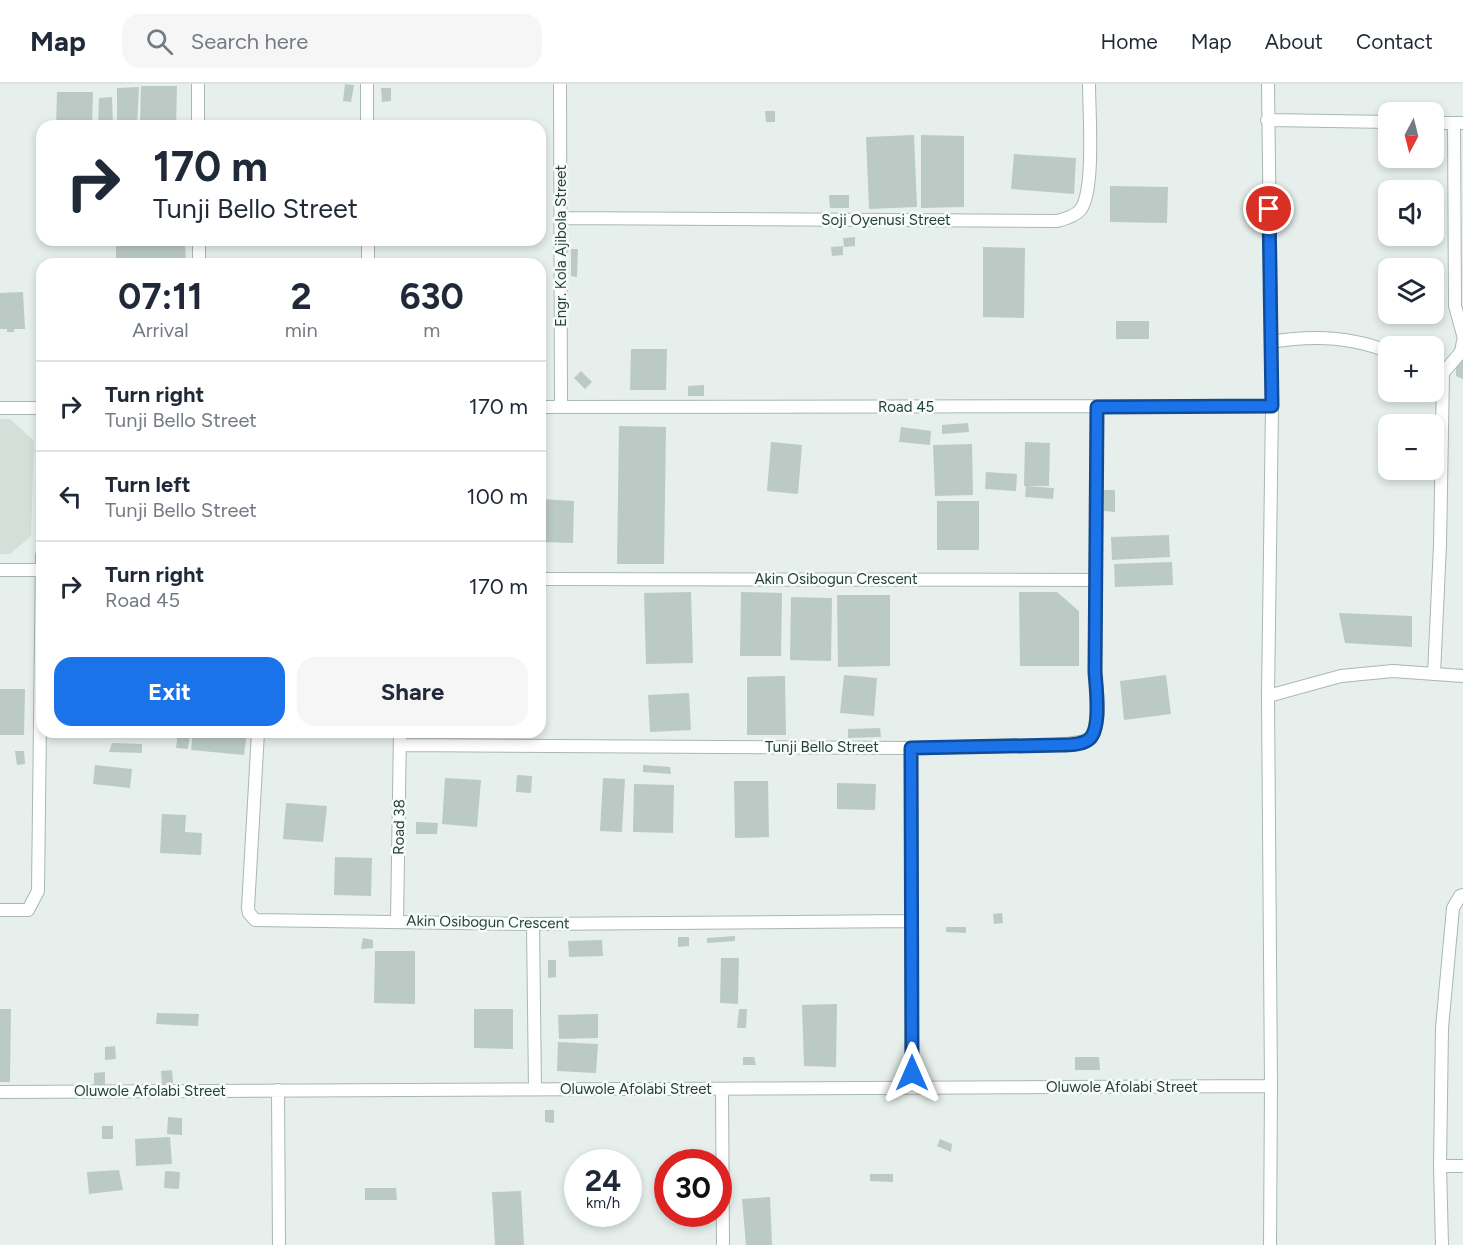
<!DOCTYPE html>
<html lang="en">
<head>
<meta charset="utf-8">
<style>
  body { margin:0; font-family:Figtree,sans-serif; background:#f6f6f7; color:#1f2937; height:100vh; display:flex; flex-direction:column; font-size:22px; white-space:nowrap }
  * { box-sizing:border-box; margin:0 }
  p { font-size:20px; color:#747a83 }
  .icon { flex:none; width:33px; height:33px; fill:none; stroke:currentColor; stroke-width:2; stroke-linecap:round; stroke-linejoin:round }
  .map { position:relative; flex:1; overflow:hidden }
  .drawer { position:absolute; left:36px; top:174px; width:510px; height:480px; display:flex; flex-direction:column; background:#fff; border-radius:18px; box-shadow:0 3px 9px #0003 }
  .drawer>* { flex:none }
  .top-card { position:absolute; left:36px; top:36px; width:510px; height:126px; border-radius:18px; box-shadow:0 3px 9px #0003; background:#fff; color:#1f2937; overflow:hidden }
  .needle { width:39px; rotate:187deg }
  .fabs { position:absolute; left:1378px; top:18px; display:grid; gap:12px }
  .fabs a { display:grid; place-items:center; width:66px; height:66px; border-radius:12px; background:#fff; box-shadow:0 3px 9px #0003; font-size:30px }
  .speed { position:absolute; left:564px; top:1065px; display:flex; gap:12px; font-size:30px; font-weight:700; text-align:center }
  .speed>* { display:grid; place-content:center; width:78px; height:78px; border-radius:50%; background:#fff; box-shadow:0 3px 9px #0003; line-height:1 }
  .speed small { font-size:15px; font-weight:400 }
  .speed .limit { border:9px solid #d22; background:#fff; color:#111 }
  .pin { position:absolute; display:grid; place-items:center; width:51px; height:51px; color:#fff; margin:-26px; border:3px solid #fff; border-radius:50%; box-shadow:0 2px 6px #0007 }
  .me { position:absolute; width:66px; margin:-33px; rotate:0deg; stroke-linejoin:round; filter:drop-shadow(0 0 4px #0008) }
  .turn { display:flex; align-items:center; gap:21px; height:126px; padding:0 18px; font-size:27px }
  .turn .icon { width:78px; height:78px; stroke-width:2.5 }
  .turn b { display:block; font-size:42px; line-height:51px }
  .eta { display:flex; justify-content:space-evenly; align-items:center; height:102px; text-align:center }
  .eta b { font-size:36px; font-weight:700; line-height:42px }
  .button { display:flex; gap:12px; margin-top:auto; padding:12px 18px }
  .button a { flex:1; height:69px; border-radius:18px; background:#1a73e8; color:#fff; font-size:24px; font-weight:700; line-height:69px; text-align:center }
  .button a+a { background:#f6f6f7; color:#1f2937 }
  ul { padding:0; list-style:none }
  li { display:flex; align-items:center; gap:18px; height:90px; padding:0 18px; border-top:2px solid #e0e1e3 }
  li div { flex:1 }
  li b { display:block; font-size:22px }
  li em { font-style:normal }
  header { display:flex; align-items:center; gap:36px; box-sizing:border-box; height:84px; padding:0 30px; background:#fff; border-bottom:2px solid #e0e1e3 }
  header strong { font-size:28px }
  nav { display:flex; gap:33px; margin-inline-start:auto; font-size:21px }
  .search { width:420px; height:54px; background:#f6f6f7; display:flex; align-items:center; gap:15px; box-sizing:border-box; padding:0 21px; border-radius:18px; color:#747a83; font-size:22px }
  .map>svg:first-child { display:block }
  .built { fill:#d4dfda }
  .building { fill:#bbcac4 }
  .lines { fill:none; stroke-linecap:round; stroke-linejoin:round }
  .minor-casing { stroke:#a8b8b2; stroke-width:14 }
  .minor { stroke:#fff; stroke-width:12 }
  .route-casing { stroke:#114b97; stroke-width:15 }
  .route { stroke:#1a73e8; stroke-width:10 }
  .labels { text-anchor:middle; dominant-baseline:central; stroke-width:5; stroke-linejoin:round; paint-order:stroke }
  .street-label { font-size:15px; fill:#24423a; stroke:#f7fbf9 }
</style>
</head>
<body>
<header>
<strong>Map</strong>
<div class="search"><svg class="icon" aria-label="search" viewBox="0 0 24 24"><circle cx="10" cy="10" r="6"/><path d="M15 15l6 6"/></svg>Search here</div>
<nav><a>Home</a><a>Map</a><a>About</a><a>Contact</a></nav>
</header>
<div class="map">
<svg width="1463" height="1161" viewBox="0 0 1463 1161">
  <rect width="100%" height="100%" fill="#e6efeb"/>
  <path class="built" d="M0,335h10l24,22 -3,95 -21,18h-10z"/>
  <path class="building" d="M345,0l9,1 -3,17 -8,-1z
    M141,2h36l-1,40h-36z
    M139,3l-2,39h-20v-38z
    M381,4h10v13l-9,1z
    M57,8h36l-1,34h-36z
    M112,13l1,29h-15l1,-28z
    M765,27h10v11h-9z
    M914,51l3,72 -48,2 -3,-72z
    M921,51l43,1v71l-43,1z
    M1014,70l62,4 -2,36 -63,-5z
    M1110,102l58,1 -1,36 -57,-1z
    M829,111h20v13h-19z
    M855,153v9l-11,1 -1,-9z
    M185,159l1,21h-70v-20z
    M843,162v9l-11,1 -1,-9z
    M983,163l42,1 -1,70 -41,-1z
    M571,165h7l-1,28 -6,-1z
    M23,208l2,37h-11v3h-7v-3h-7v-36z
    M1116,237h33v18h-33z
    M631,265h36l-1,41h-36z
    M1463,273v22l-7,-3v-15z
    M581,287l11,11 -7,7 -11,-11z
    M704,301v11h-16v-10z
    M968,339l1,9 -27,2v-9z
    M619,342l47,1 -2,137h-47z
    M901,343l30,4 -1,14 -31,-3z
    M771,358l31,3 -4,49 -31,-3z
    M1025,358l25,1 -1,43h-25z
    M972,360l1,51 -38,1 -2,-51z
    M986,388l31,2 -1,17 -31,-2z
    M1026,402l28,2 -1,11 -28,-2z
    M1104,406h11v22l-11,-1z
    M540,415l34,2 -1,42 -33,-1z
    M937,417h42v49h-42z
    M1169,451l1,22 -58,3 -1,-23z
    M1172,478l1,23 -58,2 -1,-23z
    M691,508l2,71 -47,1 -2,-71z
    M741,508l41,1 -1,63h-41z
    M1019,508h38l22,19v55h-59z
    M837,511h53v71l-52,1z
    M791,513l41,1 -1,63 -41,-1z
    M1339,529l73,3v31l-67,-4z
    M844,591l33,3 -3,38 -34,-3z
    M1166,591l5,39 -47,6 -4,-39z
    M785,592l1,59h-39v-58z
    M0,605h25l-1,46h-24z
    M689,609l2,37 -41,2 -2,-37z
    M880,644l1,9 -33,1v-9z
    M178,648h12l-2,17 -12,-1z
    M193,648h54l-3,23 -53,-5z
    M112,659l30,1v9l-33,-1z
    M15,667h9l1,13 -8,1z
    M95,681l37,4 -2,19 -37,-4z
    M643,681l27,2 1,7 -28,-2z
    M517,691l15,1 -1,17 -15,-1z
    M445,694l36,2 -4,47 -35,-3z
    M603,694l22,1 -3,53 -22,-1z
    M734,697h34l1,56 -34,1z
    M837,699l39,1 -1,26 -38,-1z
    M634,700l40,1 -1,48 -40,-1z
    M286,719l41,3 -4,36 -40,-3z
    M162,730l24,1 -1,17 17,1 -1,22 -41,-2z
    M416,738l22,1 -1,11h-21z
    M335,773l37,1 -1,38 -37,-1z
    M1002,829l1,10 -9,1 -1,-10z
    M946,843h20v6l-20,-1z
    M735,852v5l-28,2v-5z
    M678,853h11v9l-11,1z
    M363,854l10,2v8l-12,1z
    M602,856l1,16 -34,1 -1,-16z
    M375,867h40v53l-41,-1z
    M721,874h18l-1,46 -18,-1z
    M548,876h8v17l-8,1z
    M837,920l-1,63 -32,-1 -2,-61z
    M0,925h11l-1,73h-10z
    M474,925h39v40l-39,-1z
    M739,925h8l-1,19h-9z
    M157,929l42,1 -1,12 -42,-2z
    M598,930v24l-39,1 -1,-24z
    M558,958l40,2 -2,29 -39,-2z
    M115,962l1,13 -11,1v-13z
    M743,973h11l2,8h-13z
    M1075,973h24l1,13h-25z
    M172,986l1,13 -11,1 -1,-13z
    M105,988v13h-11v-12z
    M545,1026h9v13l-9,-1z
    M168,1033l14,1v17l-15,-1z
    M102,1042h11v13h-11z
    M170,1053l2,27 -36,2 -1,-27z
    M940,1055l12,5 -1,8 -14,-6z
    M119,1086l4,20 -34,4 -2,-22z
    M165,1087l15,1 -1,17 -15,-1z
    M870,1090h23v8l-23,-1z
    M365,1104h31l1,12h-32z
    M521,1107l3,54h-29l-3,-53z
    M770,1113l2,48h-26l-4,-46z"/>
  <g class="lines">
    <defs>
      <path id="minor" d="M198,0v42
        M367,0v42
        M560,0l1,323
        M1268,0l4,322 -4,290 3,390 -1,159
        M1267,36l122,2
        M1434,39h29
        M1454,39l1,183 8,29
        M560,134l497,3c8,-2 19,-5 24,-12 14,-20 8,-98 8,-125
        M199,156v24
        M368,156v24
        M1271,258c40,-7 80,-6 118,10
        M1434,286l9,3 -3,172 -6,129
        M1443,289l18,-21 2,-11
        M540,323l732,-1
        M0,324h42
        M0,486h41
        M540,495l556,1
        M1268,612l73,-20 52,-5 70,5
        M258,648l-10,176 1,5 6,7 278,4 379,-3
        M400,661l511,3 149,-3 27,-4c17,-14 9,-50 8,-69l2,-265
        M911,664l1,340
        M0,826h28l10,-19 4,-336
        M397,837l3,-189
        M533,840l2,165
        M722,1005l1,156
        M278,1006l1,155
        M0,1008l1271,-6
        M1440,1082l2,-138 11,-120 7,-12 3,-1
        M1442,1161l-2,-79h23"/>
    </defs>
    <use href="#minor" class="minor-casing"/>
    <use href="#minor" class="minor"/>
  </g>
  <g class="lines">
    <defs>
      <path id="route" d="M912,989l-1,-325 149,-3c9,0 21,0 28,-5 14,-9 8,-53 7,-68l2,-265 175,-1 -3,-197"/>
    </defs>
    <use href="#route" class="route-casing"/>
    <use href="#route" class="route"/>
  </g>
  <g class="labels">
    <g class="street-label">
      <text x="886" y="136">Soji Oyenusi Street</text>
      <text transform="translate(561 162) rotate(-90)">Engr. Kola Ajibola Street</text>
      <text x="906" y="323">Road 45</text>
      <text x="836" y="495">Akin Osibogun Crescent</text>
      <text x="822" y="663">Tunji Bello Street</text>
      <text transform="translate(399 743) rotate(-89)">Road 38</text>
      <text transform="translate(488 838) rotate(1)">Akin Osibogun Crescent</text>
      <text x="1122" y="1003">Oluwole Afolabi Street</text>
      <text x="636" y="1005">Oluwole Afolabi Street</text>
      <text x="150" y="1007">Oluwole Afolabi Street</text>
    </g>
  </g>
</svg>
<div class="fabs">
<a><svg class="needle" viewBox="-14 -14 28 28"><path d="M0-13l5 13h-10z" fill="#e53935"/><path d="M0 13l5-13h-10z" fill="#747a83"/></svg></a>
<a><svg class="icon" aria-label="sound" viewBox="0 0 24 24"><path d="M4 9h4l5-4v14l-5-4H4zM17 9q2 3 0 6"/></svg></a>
<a><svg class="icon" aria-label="layers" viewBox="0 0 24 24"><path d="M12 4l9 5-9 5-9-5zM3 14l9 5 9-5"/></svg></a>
<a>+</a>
<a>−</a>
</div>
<div class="speed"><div>24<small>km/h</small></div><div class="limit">30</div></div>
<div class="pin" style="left:1269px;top:125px;background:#d93025"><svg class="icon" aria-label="arrive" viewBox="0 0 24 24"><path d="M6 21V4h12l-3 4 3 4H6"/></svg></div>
<svg class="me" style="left:912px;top:989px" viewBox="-20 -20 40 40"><path d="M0-17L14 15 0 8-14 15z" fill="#1a73e8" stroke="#fff" stroke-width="4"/></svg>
<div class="top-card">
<div class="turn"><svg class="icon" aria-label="right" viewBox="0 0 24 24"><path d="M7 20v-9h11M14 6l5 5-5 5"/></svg><div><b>170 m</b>Tunji Bello Street</div></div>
</div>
<section class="drawer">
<div class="eta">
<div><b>07:11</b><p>Arrival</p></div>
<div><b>2</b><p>min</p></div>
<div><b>630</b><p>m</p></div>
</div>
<ul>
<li><svg class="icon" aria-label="right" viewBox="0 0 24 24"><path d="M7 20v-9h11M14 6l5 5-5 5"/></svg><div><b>Turn right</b><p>Tunji Bello Street</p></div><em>170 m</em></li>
<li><svg class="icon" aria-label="left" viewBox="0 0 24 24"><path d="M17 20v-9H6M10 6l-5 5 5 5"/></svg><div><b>Turn left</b><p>Tunji Bello Street</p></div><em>100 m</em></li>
<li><svg class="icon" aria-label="right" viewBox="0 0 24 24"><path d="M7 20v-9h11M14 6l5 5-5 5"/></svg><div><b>Turn right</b><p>Road 45</p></div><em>170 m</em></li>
</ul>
<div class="button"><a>Exit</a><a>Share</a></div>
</section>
</div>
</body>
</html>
